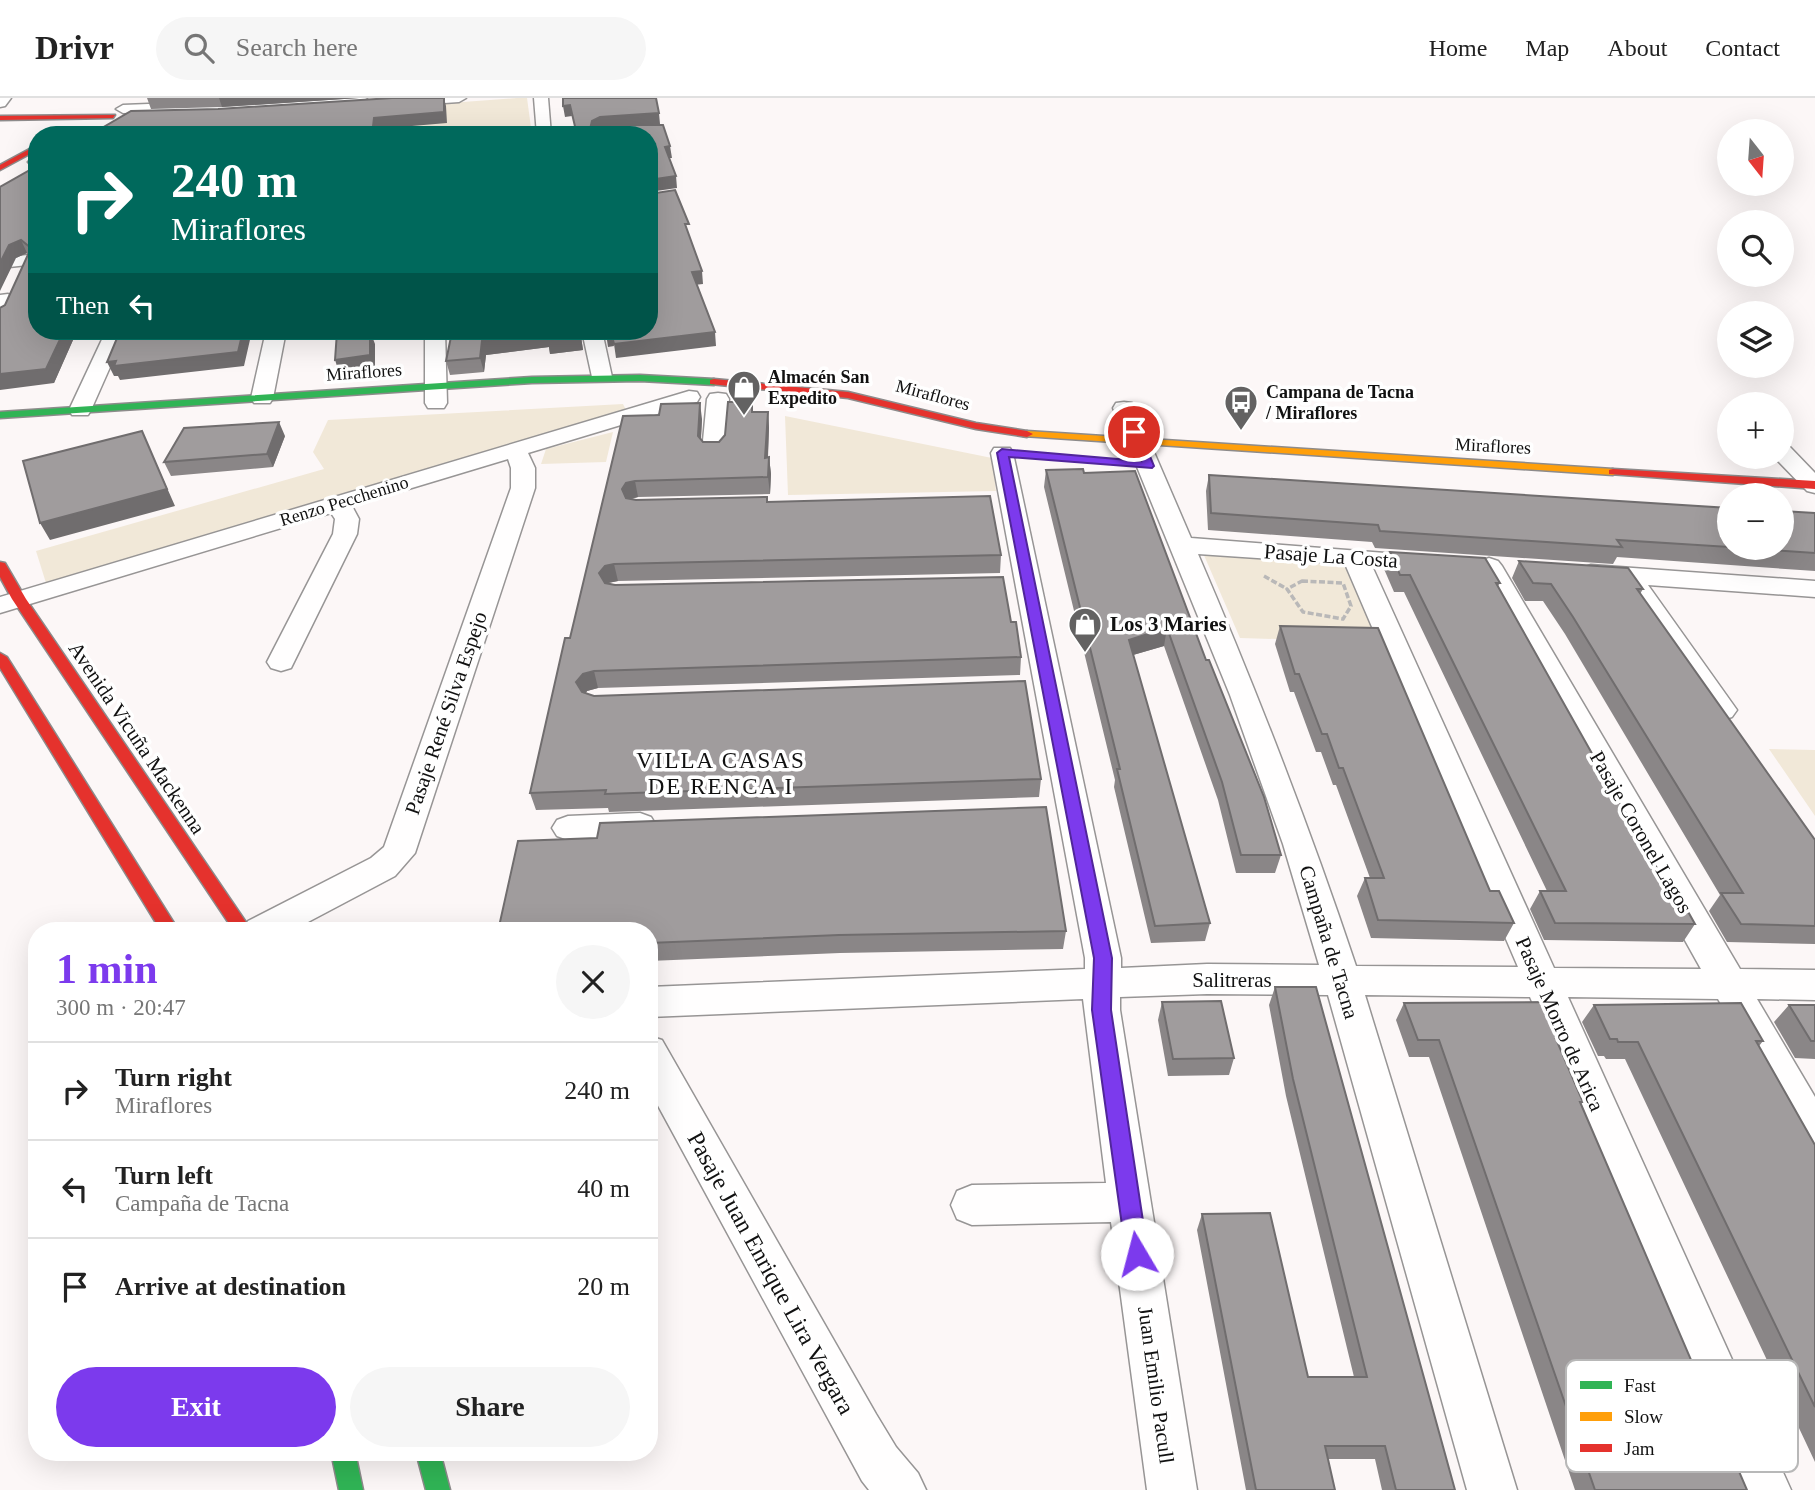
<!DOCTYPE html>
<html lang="en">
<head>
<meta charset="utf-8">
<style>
  body { margin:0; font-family:"Times New Roman",serif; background:#f6f6f6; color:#222; height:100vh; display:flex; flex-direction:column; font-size:26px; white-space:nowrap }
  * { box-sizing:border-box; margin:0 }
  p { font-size:23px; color:#767676 }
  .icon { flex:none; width:38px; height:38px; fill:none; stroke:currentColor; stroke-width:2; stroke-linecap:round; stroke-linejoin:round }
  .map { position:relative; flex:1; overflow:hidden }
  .panel { position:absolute; left:28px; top:824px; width:630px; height:539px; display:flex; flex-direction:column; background:#fff; border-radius:28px; box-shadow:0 7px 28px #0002 }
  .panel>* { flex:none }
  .top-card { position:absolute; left:28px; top:28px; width:630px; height:214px; border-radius:28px; box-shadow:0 7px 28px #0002; background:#00695c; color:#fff; overflow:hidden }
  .needle { width:46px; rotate:163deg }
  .fabs { position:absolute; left:1717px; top:21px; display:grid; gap:14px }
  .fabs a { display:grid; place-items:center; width:77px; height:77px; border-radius:50%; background:#fff; box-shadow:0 7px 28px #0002; font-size:35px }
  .pin { position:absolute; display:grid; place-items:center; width:60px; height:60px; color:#fff; margin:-30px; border:4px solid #fff; border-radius:50%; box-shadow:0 2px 7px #0007 }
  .me { position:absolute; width:77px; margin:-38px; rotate:352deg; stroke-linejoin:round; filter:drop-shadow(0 0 5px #0008) }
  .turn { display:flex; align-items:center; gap:24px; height:147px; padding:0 28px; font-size:32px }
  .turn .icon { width:91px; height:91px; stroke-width:2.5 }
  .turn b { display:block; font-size:49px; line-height:60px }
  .then { display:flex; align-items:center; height:66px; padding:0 28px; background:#0003; gap:14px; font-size:26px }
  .round { display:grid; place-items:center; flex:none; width:74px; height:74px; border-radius:37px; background:#f6f6f6 }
  .headline { display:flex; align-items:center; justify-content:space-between; height:119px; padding:0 28px }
  h1 { font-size:42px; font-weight:700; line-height:52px; color:#7c3aed }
  .button { display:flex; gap:14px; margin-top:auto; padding:14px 28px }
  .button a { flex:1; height:80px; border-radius:42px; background:#7c3aed; color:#fff; font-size:28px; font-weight:700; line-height:80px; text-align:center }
  .button a+a { background:#f6f6f6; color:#222 }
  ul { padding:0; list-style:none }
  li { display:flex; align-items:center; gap:21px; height:98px; padding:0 28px; border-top:2px solid #e0e0e0 }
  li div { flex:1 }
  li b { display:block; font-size:26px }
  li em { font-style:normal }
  header { display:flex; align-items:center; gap:42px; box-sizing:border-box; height:98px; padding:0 35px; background:#fff; border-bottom:2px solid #e0e0e0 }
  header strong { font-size:33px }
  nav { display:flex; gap:38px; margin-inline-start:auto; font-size:24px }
  .search { width:490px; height:63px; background:#f6f6f6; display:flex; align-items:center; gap:18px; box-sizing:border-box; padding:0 24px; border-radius:38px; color:#767676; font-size:26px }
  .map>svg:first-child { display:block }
  .green { fill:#f1e8d8 }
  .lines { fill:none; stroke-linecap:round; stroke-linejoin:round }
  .street-casing { stroke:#979595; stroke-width:3 }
  .fast-casing { stroke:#8d8b8b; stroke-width:3 }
  .slow-casing { stroke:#8d8b8b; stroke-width:3 }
  .jam-casing { stroke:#8d8b8b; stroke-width:3 }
  .path { stroke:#b9b8b8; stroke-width:3.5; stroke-dasharray:6 2.5; stroke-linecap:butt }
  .street { fill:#fffefe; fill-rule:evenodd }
  .fast { fill:#30b455; fill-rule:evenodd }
  .slow { fill:#ff9f0a; fill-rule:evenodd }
  .jam { fill:#e5322d; fill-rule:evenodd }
  .wall { fill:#8a8687 }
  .shaded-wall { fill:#706d6e }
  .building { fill:#a09c9d; stroke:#706d6e; stroke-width:2 }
  .route { fill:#7c3aed; stroke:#51269a; stroke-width:2 }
  .labels { text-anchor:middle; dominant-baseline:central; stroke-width:7; stroke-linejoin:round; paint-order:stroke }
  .far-street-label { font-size:18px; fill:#111; stroke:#fff }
  .far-poi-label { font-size:18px; font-weight:bold; fill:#111; stroke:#fff; text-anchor:start }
  .street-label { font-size:21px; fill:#111; stroke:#fff }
  .poi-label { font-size:21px; font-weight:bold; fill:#111; stroke:#fff; text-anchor:start }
  .neighbourhood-label { font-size:23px; letter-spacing:2px; fill:#111; stroke:#fff }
  .near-street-label { font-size:24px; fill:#111; stroke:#fff }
  .key { fill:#fff; stroke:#b8b8b8; stroke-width:2 }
  .key-label { font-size:19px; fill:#111 }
</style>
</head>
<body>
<header>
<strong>Drivr</strong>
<div class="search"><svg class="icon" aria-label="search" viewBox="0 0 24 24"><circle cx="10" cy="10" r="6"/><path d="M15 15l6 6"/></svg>Search here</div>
<nav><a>Home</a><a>Map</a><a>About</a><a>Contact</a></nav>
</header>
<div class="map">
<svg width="1815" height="1392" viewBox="0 0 1815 1392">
  <rect width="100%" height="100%" fill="#fcf7f7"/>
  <path class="green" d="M517,0h10l5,37h-139l3,-28z
    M623,306l3,6 -580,173 -10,-32 288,-82 -11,-17 15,-32z
    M785,318l207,42 4,33 -208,4z
    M613,334l-7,30 -65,2 5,-15z
    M1203,455l146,9 32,80 -141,-4z
    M1769,651l46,1v66z"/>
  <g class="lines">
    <defs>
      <path id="street" d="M0,0h11l-6,8 -5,1z
        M298,0h69l-7,4 -136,9 -101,2 -7,-4 7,-4z
        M466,0l-7,4 -58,4 -7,-4 7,-4z
        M534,0h14l3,37h-14z
        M36,59l1,10 -6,-2 -3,-3 3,-3z
        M37,156v10l-37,4v-10z
        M8,196l9,6 -2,4 -15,3v-12z
        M106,233h20l-35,79 -3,5h-16l-3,-5z
        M266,233h20l-13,67 -3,5h-16l-3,-5z
        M425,233h20l2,72 -3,5h-16l-3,-5z
        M582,233h20l10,46 -3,4h-14l-3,-4z
        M689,293l8,1 3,5 -3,5 -169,51 7,15v20l-120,365 -20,23 -104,55h-49l6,-10 123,-63 13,-11 127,-359v-20l-3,-9 -156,47 7,13 -2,15 -66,134 -10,3 -10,-3 -4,-6 66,-128 2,-15 -4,-6 -331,100v-16z
        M718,295l8,1 3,5 -5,52 -3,5h-16l-3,-5 5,-52 3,-5z
        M1124,304l8,1 3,5 56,130 246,19 4,5 -4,5 -9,3 -56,-4 182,402 147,1 -225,-403 4,-5 9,-3 9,3 4,5 238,403 75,1v30l-58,-1 58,98v55l-14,-5 -83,-148 -150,-2 223,493h-50l-211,-493 -165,-2 152,495h-50l-139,-495 -121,-1 -87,3v13l77,480h-50l-36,-268 -139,3 -15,-6 -6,-14 6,-14 15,-6 134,-2 -23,-184 -434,18v-30l436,-18v-11l-94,-505 3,-5h16l3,5 108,505v10l86,-4 112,1 -36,-121 -53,-149 -117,-287 3,-5zM1198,456l147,10 173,403 -162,-1c-47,-141 -100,-277 -158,-412z
        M1782,347l8,2 25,26v20l-8,-2 -33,-34h8z
        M1591,467l224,16v16l-167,-12 89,125 -5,7 -10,3 -10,-3 -91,-134 -39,-5 -4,-5 4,-5z
        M640,715l11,4 5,8 -5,8 -11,4 -72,3 -11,-4 -5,-8 5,-8 11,-4z
        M649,938l13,4 214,374 20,33 22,26 8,17h-57l-7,-9 -213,-392z"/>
      <path id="fast" d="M640,277l74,4 5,3 -5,3 -74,-4 -108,2 -532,35v-6l532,-35z
        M331,1354h24l8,38h-24z
        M416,1354h24l10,38h-24z"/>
      <path id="slow" d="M1027,333l586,38 6,3 -6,3 -590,-39 -2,-2z"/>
      <path id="jam" d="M115,17l-2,3 -113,2v-4z
        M37,47v5l-37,20v-5z
        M714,281l134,13 128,31 51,8 6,3 -6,3 -51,-8 -128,-31 -138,-14v-4z
        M1613,371l202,12v8l-206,-15v-4z
        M0,464l5,1 21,36 226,332h-18l-222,-332 -12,-22z
        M0,555l7,4 172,274h-18l-161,-263z"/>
    </defs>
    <use href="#street" class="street-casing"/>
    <use href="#fast" class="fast-casing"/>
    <use href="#slow" class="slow-casing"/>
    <use href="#jam" class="jam-casing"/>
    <path class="path" d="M1264,478l23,13
      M1302,483l41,2 8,23 -8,13 -40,-7 -16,-23z"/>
    <use href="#street" class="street"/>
    <use href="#fast" class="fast"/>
    <use href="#slow" class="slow"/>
    <use href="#jam" class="jam"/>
  </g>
  <path class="wall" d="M147,0h212l-137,9 -71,2z
    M37,68v165h40l-23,52 -49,-78 23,-51 -1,-1 -11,5z
    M580,233l3,19 -33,4 -1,-7 -63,8 -2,17 -34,3 -4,-14 5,-24z
    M753,314h15l1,16 -1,30 1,-1 2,17 -1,20 -132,3 -6,2 4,1 131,-3 1,5 233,53 -1,18 -382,8 -10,2 7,2 396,37 10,35 -1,18 -422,13 -11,3 -1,2 8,3 447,83 -2,18 -430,15 -1,-4 -72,2 -6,-17 40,-155 53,-222 79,3 -1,21 2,2h16z
    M285,338l-12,31 -102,9 -7,-14z
    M1046,372l38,3 122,187 75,195 -6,18h-39l-18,-73 -54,-154 -31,9 77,268 -5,18 -54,2 -37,-156 1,-7 -71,-293z
    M1209,377l520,33v40h53l33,-35v58l-198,-14 -4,7 -238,-16 -3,-6 -164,-12 -2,-39z
    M1390,454l110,31 -2,3 154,274 20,32 23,32 -12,18 -139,-2 -14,-31 10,-18h7l-143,-299h-10l-10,-23z
    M1519,463l124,28 -3,5 175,246v104l-88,-2 -18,-31 11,-16 -155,-261 -22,-33h-18l-13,-23z
    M1280,528l210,265 24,32 -10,18 -133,-3 -14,-42 8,-18h5l-34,-93h-3l-12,-33h-5l-22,-60h-4l-15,-48z
    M649,833h417l-3,18 -223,4 -191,8z
    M1275,889l180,503h-73l-7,-31h-47l7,31h-89l-49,-260 5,-16 106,163h46l-68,-281 -17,-91z
    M1162,904l72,56 -5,17 -61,1 -10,-56z
    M1404,905l160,36 -5,7 24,56 -2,2 166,386h-172l-146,-433h-20l-13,-37z
    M1594,907l169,36 -4,5 56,99v317l-190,-403h-19l-2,-3h-6l-16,-34z
    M1789,907h26v54l-20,-1 -21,-36z"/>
  <path class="shaded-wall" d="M219,0h140l-137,9z
    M444,0l2,8 1,17 -70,6v6h-5l2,-17z
    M570,7l2,11 -7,1 -2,-11z
    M659,15l1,11 -58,4 -11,-3 1,-4 8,-4z
    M670,48l2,12h-5l-2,-11z
    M676,78l1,12 -28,4v-12z
    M21,142l6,13 -11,5 -16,33v-28l9,-18z
    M702,173l1,13 -9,1 -2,-13z
    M64,233h13l-23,52 -54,7v-16z
    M243,233h9l-8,35 -124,14 -2,-4h-4l-7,-14z
    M370,233l5,13v27l-35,4 -5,-15z
    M611,234l3,14 -6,1 -2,-14z
    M715,234l1,14 -100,12 -2,-14z
    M546,236l35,2 2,14 -33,4 -1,-7 -63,8 -2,17 -4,-14 2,-17z
    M700,305l2,16 -2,33 -2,-16z
    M768,314l1,16 -2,46 -2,-16z
    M279,324l6,14 -12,31 -6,-13z
    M142,333l33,75 -125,34 -10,-17z
    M769,359l2,17 -1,20 -2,-17z
    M635,383l3,16 -9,2 -4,7 -3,-17 4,-6z
    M614,466l4,17 -10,2 -5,8 -4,-18 6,-7z
    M1167,530l-3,18 -38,11 3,-17z
    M594,573l4,17 -11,3 -6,8 -5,-17 7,-8z"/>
  <path class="building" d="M392,0h52v14l-70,6 -2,17h-282l41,-24 87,-2z
    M563,0h93l3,15 -59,4 -8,4 -1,4h72l7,21 -5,1 11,29 -27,4v-45h-72l-7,-30 -7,1z
    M37,68v165h27l-18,38 -46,5v-66l5,-3 26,-57 -10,-8 -12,5 -9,18v-76z
    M675,92l14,34h-4l17,47 -10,1 23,60 -101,12 -3,-12 -5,1 -1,-2h44v-137z
    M120,233h123l-5,21 -124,14 2,-5 -9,1z
    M350,233h20v24l-35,5 2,-28z
    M451,233h129l1,5 -34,4 -1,-6 -64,7 -2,17 -34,3 5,-24z
    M728,304h24v10h16l-3,46 4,-1 -1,20 -133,4 -9,2 -4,6 4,9 10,2 131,-3v5l223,-6 11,59 -387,9 -9,2 -6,7 6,10 10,2 388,-8 8,45h5l5,35 -427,14 -11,3 -7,8 6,10 12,4 431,-15 16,98 -436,15 1,-4 -76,3 35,-155h5l53,-222 36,-1 2,-11 39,-1 -2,33 5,6h16l6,-7z
    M279,324l-12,32 -103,8 20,-34z
    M142,333l25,58 -127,34 -17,-62z
    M1083,371l1,4 51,-2 71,189h3l55,137 17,58h-40l-19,-73 -55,-154 -38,12 81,283 -55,3 -38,-157h3l-74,-299z
    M1209,377l520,33v39l-112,-7 5,7 -242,-16 -2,-6 -167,-12z
    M1782,413l33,2v40l-75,-5h42z
    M1390,454l95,6 15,25h-4l156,277 20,32h5l18,32 -140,-1 -15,-32h26l-156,-316h-10z
    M1519,463l109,7 15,21h-6l178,251v86l-74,-2 -20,-31h22l-170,-276 -22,-33 -18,-1z
    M1280,528l98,2 112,263h9l15,32 -136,-3 -13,-42h19l-41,-110h-4l-12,-34h-5l-23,-60h-4z
    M1046,709l20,124 -227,4 -190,8v-12h-151l20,-90 79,-3 3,-15z
    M1275,889h41l139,503h-59l-11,-44h-60l10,44h-79l-54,-276 68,-1 38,164h59l-74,-298z
    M1221,903l13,57 -61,1 -11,-57z
    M1547,904l17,37h-8l27,63h-3l167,388h-152l-156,-450h-21l-14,-37z
    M1741,905l22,38h-7l59,104v262l-177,-365h-20l-1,-3h-7l-16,-34z
    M1789,907h26v36h-4z"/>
  <path class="route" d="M1134,331l6,3 14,34 -2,2 -143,-11 103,501 -1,52 37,244 -3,8 -8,3 -8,-3 -3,-8 -34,-244 2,-52 -97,-505 5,-4 139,12 -12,-29z"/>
  <defs>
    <symbol id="shop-pin" viewBox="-11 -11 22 30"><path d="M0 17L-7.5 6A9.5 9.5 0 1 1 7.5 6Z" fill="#636262" stroke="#fff"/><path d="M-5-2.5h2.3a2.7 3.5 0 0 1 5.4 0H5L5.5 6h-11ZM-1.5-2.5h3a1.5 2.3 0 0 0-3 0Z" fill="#fff"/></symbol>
    <symbol id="bus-pin" viewBox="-11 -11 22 30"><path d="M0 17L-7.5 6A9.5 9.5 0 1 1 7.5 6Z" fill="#636262" stroke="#fff"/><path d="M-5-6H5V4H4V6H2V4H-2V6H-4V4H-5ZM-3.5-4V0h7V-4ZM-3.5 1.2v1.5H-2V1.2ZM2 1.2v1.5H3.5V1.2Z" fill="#fff"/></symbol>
  </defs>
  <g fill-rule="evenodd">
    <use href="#shop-pin" x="725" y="270" width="38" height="52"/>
    <use href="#bus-pin" x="1222" y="285" width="38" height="52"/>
    <use href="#shop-pin" x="1066" y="507" width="38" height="52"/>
  </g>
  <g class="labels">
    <g class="far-street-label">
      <text transform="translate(364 274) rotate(-4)">Miraflores</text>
      <text transform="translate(933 297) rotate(15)">Miraflores</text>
      <text transform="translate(1493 348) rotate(3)">Miraflores</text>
      <text transform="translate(344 403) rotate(-17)">Renzo Pecchenino</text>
    </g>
    <g class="far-poi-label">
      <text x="768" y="279">Almacén San<tspan x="768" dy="21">Expedito</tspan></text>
      <text x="1266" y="294">Campana de Tacna<tspan x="1266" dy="21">/ Miraflores</tspan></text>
    </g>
    <g class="street-label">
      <text transform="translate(1331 458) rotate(4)">Pasaje La Costa</text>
      <text transform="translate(446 615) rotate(-71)">Pasaje René Silva Espejo</text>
      <text transform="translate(137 640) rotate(56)">Avenida Vicuña Mackenna</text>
      <text transform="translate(1641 734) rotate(60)">Pasaje Coronel Lagos</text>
      <text transform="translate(1329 844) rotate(73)">Campaña de Tacna</text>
      <text x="1232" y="882">Salitreras</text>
      <text transform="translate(1560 926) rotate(66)">Pasaje Morro de Arica</text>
      <text transform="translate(1156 1287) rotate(82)">Juan Emilio Pacull</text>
    </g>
    <g class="poi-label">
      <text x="1110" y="526">Los 3 Maries</text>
    </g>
    <g class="neighbourhood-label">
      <text x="721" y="662">VILLA CASAS<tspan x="721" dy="26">DE RENCA I</tspan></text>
    </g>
    <g class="near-street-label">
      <text transform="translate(771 1175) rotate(61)">Pasaje Juan Enrique Lira Vergara</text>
    </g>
  </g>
  <rect x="1566" y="1262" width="232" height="112" rx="10" class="key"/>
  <rect x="1580" y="1283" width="32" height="8" fill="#30b455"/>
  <rect x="1580" y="1314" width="32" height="9" fill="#ff9f0a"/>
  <rect x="1580" y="1346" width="32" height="8" fill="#e5322d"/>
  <g class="key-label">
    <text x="1624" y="1294">Fast</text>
    <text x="1624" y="1325">Slow</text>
    <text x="1624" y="1357">Jam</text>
  </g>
</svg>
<div class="fabs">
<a><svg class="needle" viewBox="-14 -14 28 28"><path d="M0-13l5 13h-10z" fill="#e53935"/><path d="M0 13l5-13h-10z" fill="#767676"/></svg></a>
<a><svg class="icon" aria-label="search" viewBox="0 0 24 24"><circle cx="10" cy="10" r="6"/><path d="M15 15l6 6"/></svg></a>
<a><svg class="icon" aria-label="layers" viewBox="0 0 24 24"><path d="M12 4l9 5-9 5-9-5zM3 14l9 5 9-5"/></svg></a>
<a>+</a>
<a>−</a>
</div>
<div class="pin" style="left:1134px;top:334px;background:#d93025"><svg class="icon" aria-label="arrive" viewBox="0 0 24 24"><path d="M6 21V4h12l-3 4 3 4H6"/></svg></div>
<svg class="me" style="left:1137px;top:1156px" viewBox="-20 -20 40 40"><circle r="19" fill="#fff"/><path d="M0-13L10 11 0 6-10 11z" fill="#7c3aed"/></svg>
<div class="top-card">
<div class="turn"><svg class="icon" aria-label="right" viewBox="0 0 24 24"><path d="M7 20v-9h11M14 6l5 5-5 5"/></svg><div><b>240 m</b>Miraflores</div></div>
<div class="then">Then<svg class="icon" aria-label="left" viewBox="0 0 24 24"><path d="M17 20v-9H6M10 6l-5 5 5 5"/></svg></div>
</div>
<section class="panel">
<div class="headline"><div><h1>1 min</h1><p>300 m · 20:47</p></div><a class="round"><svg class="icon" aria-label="close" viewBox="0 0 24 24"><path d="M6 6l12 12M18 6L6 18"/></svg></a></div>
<ul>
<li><svg class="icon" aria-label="right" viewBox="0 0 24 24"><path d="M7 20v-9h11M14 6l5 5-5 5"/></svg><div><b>Turn right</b><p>Miraflores</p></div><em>240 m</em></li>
<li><svg class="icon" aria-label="left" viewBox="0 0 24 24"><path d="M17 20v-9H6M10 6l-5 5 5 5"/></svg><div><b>Turn left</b><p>Campaña de Tacna</p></div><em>40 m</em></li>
<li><svg class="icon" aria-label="arrive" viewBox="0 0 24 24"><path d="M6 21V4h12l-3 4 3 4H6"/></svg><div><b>Arrive at destination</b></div><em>20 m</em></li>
</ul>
<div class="button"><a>Exit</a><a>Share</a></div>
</section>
</div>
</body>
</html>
